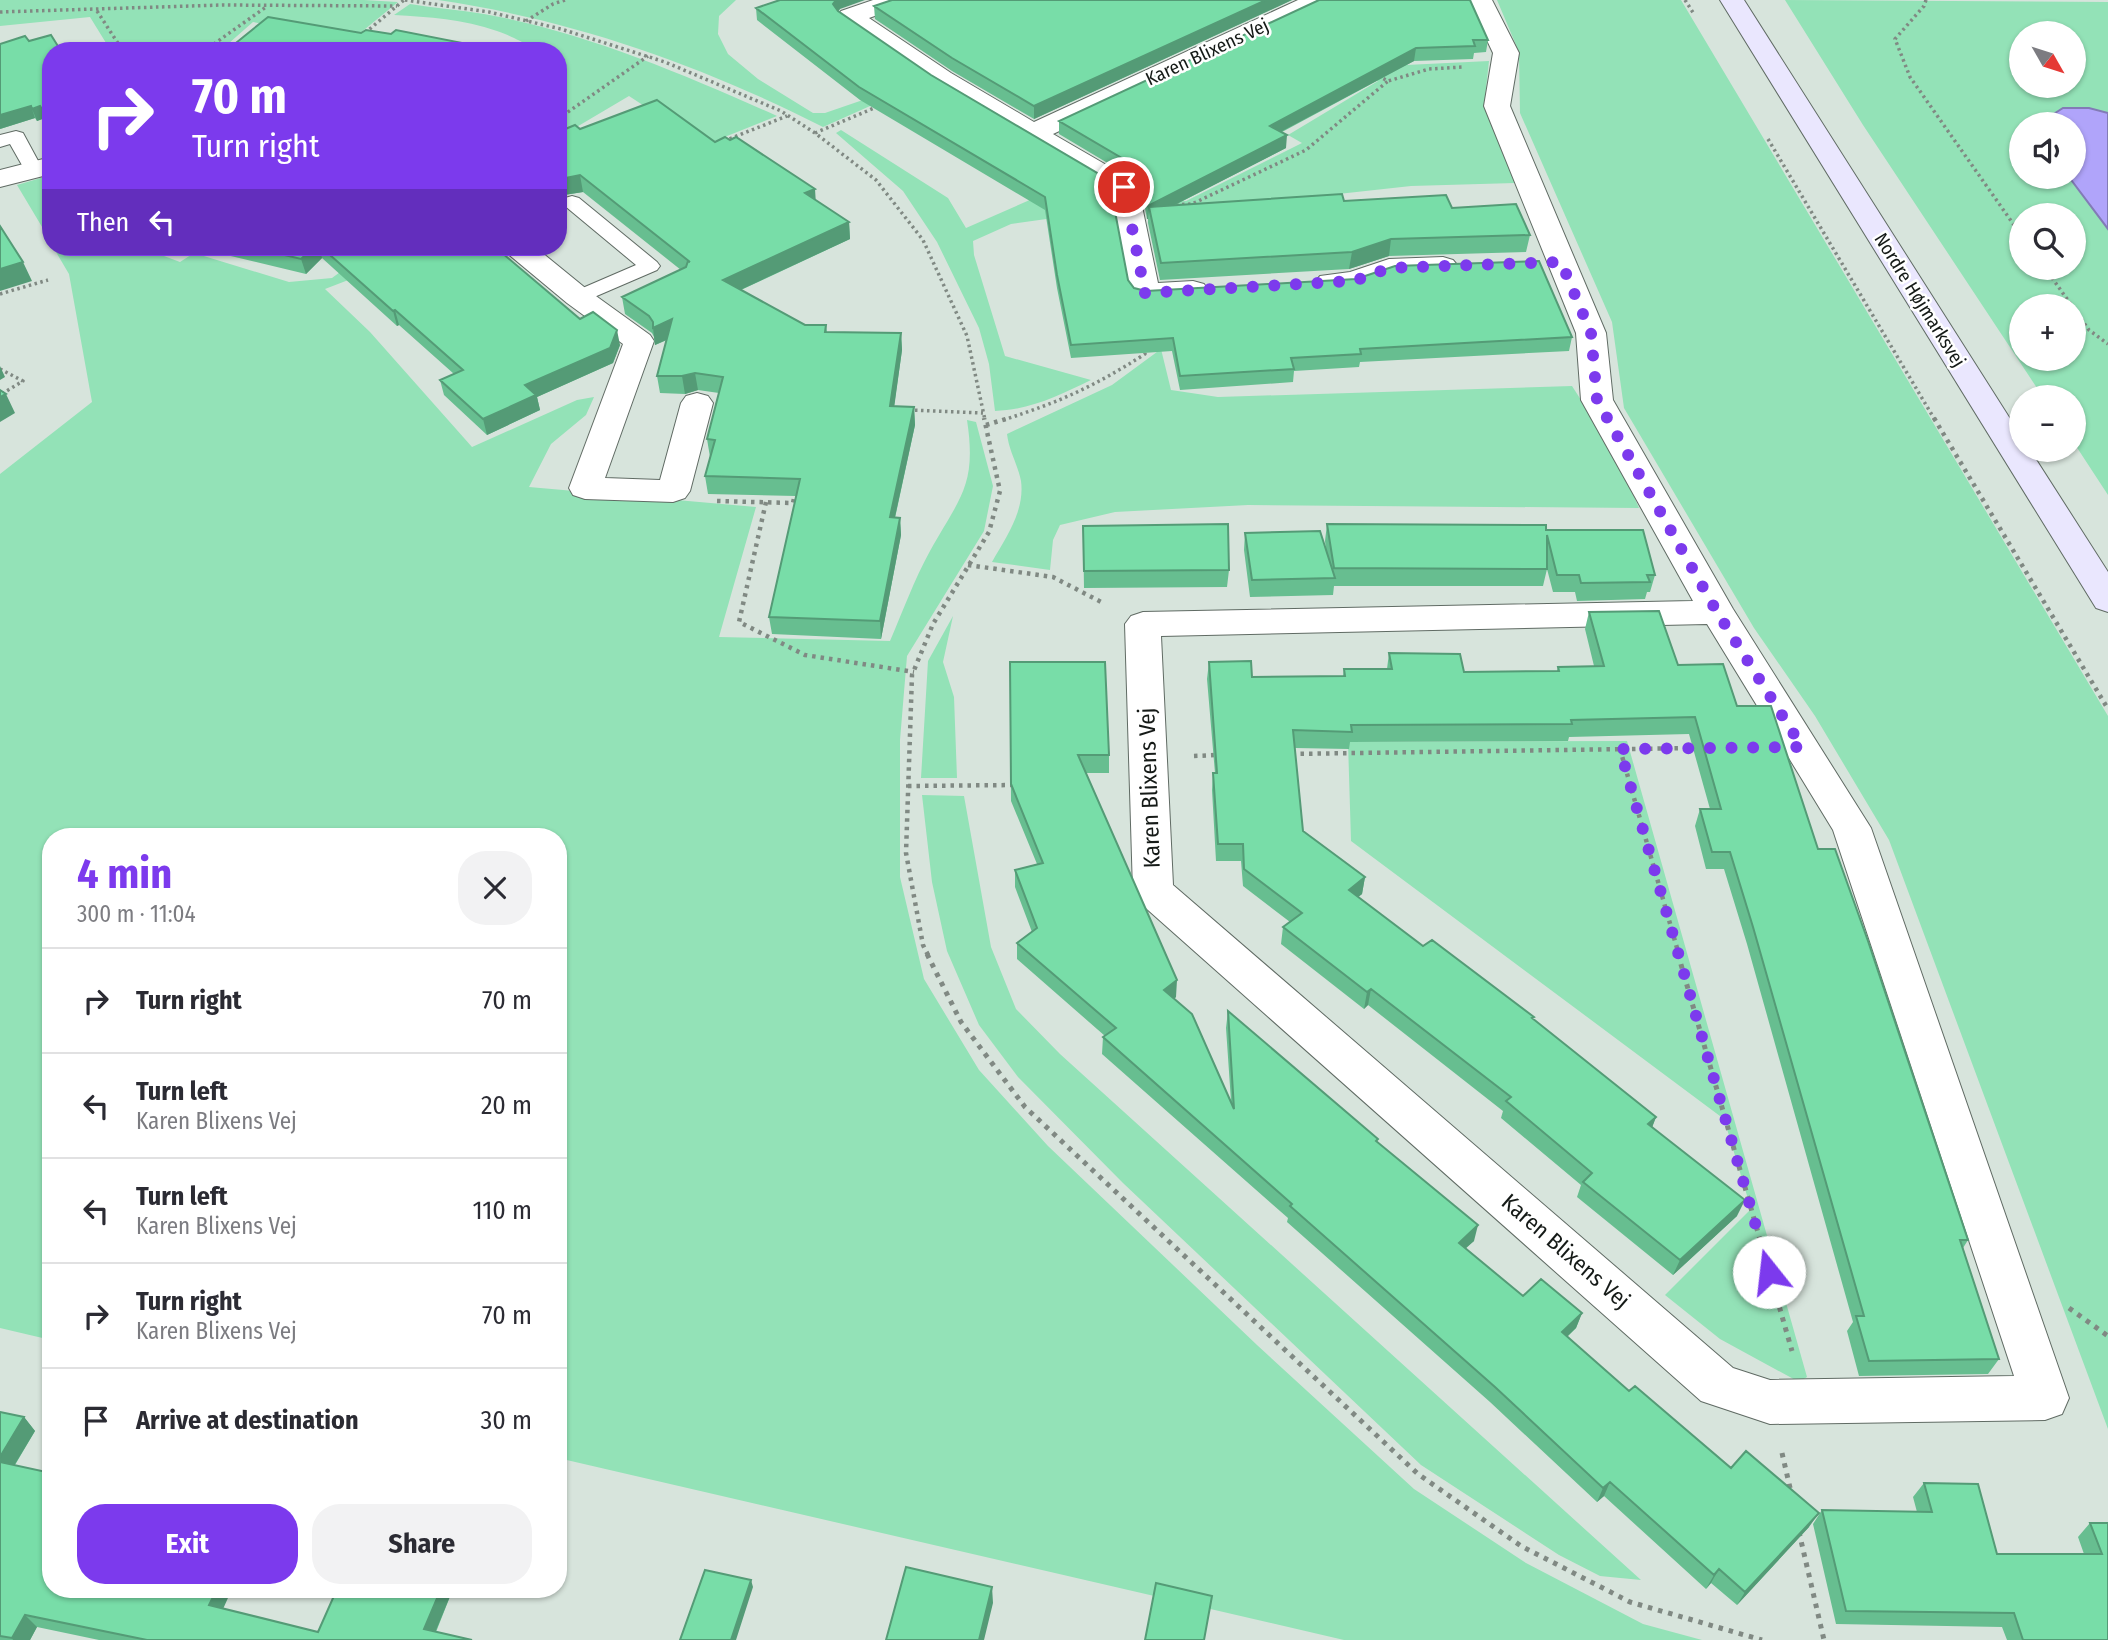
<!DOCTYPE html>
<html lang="en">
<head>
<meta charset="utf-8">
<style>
  body { margin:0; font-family:"Fira Sans Condensed",sans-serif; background:#f2f2f3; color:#2b2b33; height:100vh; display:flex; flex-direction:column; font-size:26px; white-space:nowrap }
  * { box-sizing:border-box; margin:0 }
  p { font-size:23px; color:#7c7c81 }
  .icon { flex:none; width:38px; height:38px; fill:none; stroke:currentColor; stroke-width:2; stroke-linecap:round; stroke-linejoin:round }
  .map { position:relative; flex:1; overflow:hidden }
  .panel { position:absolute; left:42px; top:828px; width:525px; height:770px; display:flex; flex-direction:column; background:#fff; border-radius:28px; box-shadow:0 2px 5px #0004 }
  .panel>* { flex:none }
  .top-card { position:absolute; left:42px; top:42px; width:525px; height:214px; border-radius:28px; box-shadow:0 2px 5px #0004; background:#7c3aed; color:#fff; overflow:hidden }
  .needle { width:46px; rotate:129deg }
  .controls { position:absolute; left:2009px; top:21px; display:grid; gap:14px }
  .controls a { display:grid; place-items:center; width:77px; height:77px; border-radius:50%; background:#fff; box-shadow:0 2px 5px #0004; font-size:35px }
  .pin { position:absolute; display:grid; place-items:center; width:60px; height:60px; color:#fff; margin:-30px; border:4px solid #fff; border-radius:50%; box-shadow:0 2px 7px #0007 }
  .me { position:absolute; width:77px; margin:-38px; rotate:344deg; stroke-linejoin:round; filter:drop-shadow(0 0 5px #0008) }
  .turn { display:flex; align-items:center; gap:24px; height:147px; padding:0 35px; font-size:32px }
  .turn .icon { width:91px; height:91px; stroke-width:2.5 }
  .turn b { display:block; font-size:49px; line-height:60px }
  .then { display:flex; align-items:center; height:66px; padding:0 35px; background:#0003; gap:14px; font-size:26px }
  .round { display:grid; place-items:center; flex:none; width:74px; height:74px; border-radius:28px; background:#f2f2f3 }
  .overview { display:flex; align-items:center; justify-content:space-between; height:119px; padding:0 35px }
  h1 { font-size:42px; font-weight:700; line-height:52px; color:#7c3aed }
  .cta { display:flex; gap:14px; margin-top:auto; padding:14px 35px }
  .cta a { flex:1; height:80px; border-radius:28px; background:#7c3aed; color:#fff; font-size:28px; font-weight:700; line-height:80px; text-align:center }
  .cta a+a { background:#f2f2f3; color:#2b2b33 }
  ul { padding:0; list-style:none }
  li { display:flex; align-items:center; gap:21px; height:105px; padding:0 35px; border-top:2px solid #e1e1e2 }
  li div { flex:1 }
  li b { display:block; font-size:26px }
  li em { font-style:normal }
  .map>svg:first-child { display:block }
  .green { fill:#93e2b7; fill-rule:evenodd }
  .water { fill:#b0a4fa; stroke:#827bb6; stroke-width:2 }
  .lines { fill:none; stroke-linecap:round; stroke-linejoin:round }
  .lane-casing { stroke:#606b64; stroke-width:2 }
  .street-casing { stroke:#606b64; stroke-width:2 }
  .secondary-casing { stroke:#606b64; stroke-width:2 }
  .path-far2 { stroke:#808983; stroke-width:3.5; stroke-dasharray:2.5 3.5; stroke-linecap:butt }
  .path-far1 { stroke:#808983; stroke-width:4.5; stroke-dasharray:3.5 5; stroke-linecap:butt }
  .path { stroke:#808983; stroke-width:5; stroke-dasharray:4.5 6; stroke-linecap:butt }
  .lane { fill:#fff; fill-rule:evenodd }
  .street { fill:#fff; fill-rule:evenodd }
  .secondary { fill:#eae7fe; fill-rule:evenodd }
  .wall { fill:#67be90 }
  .shaded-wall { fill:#549b76 }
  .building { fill:#78dda8; stroke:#549b76; stroke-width:2 }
  .route { stroke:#7c3aed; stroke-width:12; stroke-dasharray:0 21.6 }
  .labels { text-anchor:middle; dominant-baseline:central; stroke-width:5; stroke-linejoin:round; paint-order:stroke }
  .far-street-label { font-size:19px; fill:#151a17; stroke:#fff }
  .street-label { font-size:23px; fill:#151a17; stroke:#fff }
</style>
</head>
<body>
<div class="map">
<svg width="2108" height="1640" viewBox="0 0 2108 1640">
  <rect width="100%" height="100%" fill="#d7e4dc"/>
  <path class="green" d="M0,0h364l34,2 -56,46 -14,-12 -75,-14 -33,29h-109l-21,-34 -90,9z
    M438,0h298l-17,16 -1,18 10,20 30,25 55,34h12l96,-33 3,2 -101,45c-122,-62 -249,-107 -385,-127z
    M1497,0h184l427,716v713l-219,-589 -74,-124 -61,-88 -130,-220 -12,-86 -92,-209 -1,-61z
    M1785,0l323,2v493l-34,-52v-46h-31l-180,-272zM2021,33h53v53h-53zM2021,124h53v53h-53zM2021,215h53v53h-53zM2021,306h53v53h-53z
    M410,4c24,4 50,6 74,10 98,17 202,61 293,102l-90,36 6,-14 -64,-42 -71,42v-87c-27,0 -37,-12 -61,-20 -34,-12 -68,-14 -103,-16z
    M1284,31l42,15 58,31 22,-12 83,-4 -5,46 31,76 -104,3 -237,26 -24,-9 36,-2 116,-58 -14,-8 90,-54z
    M841,130l107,68 18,30 82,-36 27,23 -64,9 -38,17 1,14 31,101 86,24c-31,15 -61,30 -96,31l-6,-47 -10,-36 -42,-86 -34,-51 -67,-58z
    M51,175v67l-34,-57z
    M53,247h87l40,15 14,-9 95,29 43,-4 42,-31h60l-109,42 45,43 102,115 105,-47 17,-3 -8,18 -35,29 -22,43 227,20 -37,130 171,4c13,-30 24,-61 40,-90 30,-54 47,-65 37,-131l9,2 17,64 -9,45 -77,125 -7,84v137l24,102 55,91 69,76 209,199 157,144 112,74 117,61 59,16h-358l-786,-182v-622h-507v504l-51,-12v-854l92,-72 -23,-128z
    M1161,349l10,41 47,7 354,-11 42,65 25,57 -391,-3 -133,7 -55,13 -7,15 -3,30 -58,-8c14,-25 33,-51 29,-81 -3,-16 -12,-30 -14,-47l105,-49z
    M953,616l-10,46 11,35 3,81h-36l7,-117z
    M1627,741l180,636 -8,5 -79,-43 -55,-44 86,-86 -27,-90 -373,-278 -3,-99z
    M922,795l42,1 27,151 25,62 44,45 581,526 -41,-4 -41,-21 -138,-90 -298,-282 -105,-106 -39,-52 -32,-74 -15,-69z"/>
  <path class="water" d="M2063,108h26l19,5v116l-39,-52h5v-53h-25v-7z"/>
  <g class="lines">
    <defs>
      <path id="lane" d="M16,131l7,2 20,37 -2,4h-14l-17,-30 -10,3v-12z
        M572,196l7,2 78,64 3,4 -3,4 -72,31h-14l-3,-4 3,-4 65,-28 -71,-59 -3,-4 3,-4z"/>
      <path id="street" d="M873,0h36l-3,5 -37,13 82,55 83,49 264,-122h99l-3,5 -9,2 -68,3 -264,124 81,47 4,6 20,96 35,-2 11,3 4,6 -4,6c-21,5 -49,8 -70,3l-4,-6 -19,-102 -178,-106 -92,-64 -4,-5 4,-5z
        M1468,0h24l27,53 -9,53 96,227 7,67 120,209 138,219 198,570 -7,16 -17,6 -275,4 -69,-23 -562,-499 -6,-11 -8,-267 6,-8 12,-4 550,-11 -112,-201 -5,-67 -92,-227 9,-53zM1707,624l126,206 181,546 -244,4 -37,-12 -560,-483 -12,-249z
        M51,157v17l-51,13v-17z
        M503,247h32l54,44 61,44 4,6 -49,137 55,2 21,-77 5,-7 11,-3 11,3 5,7 -23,88 -5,7 -12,4 -88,-3 -12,-4 -4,-7 54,-144 -56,-41 -60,-50z
        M1443,257l10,3 5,6 -5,6c-19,5 -40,1 -59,5 -28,5 -43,19 -74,11l-5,-6 5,-6 30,-4 39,-13z"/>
      <path id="secondary" d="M1720,0h24l277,436v14h9l78,122v40l-12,-4z"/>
    </defs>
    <use href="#lane" class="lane-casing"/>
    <use href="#street" class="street-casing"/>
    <use href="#secondary" class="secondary-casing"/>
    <path class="path-far2" d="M405,0l84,12 72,17 104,33 116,49 34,22 61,47 47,60 44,96 18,84
      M1685,0l9,14
      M1926,0l-2,6 -29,33 15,38 111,158
      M97,11l26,40
      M0,12l222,-7 175,1
      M526,21l27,-17 12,-4
      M365,33l39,-33
      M204,51l62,-44
      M1378,76l10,5 41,-12 34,-2
      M558,119l90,-63
      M815,133l64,-27
      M1768,139l167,281
      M724,141l63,-25
      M1170,205l22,-1 114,-54 82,-69
      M2045,268l27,38
      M0,294l48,-14
      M2074,309l15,21 19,14
      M0,369l23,12 -23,14
      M909,410l74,3
      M1003,420c57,-18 92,-34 142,-66v-6"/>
    <path class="path-far1" d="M1934,418l174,291
      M986,425l23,-7
      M717,501l76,2 2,-10
      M766,502l-27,120 66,33 109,17
      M968,565l85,12 52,27
      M1620,749l59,206
      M1292,754l404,-6
      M1194,756l23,-1
      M908,786l108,-1
      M928,955l-5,-10 -17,-92 6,-178 21,-51 56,-92 11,-41 -16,-73"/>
    <path class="path" d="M927,954l34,68 64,85 393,367 103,72 109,56 132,38
      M1678,954l114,397
      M2069,1308l39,28
      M1782,1453l9,39
      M1799,1532l25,108"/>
    <use href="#lane" class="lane"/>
    <use href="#street" class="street"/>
    <use href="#secondary" class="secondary"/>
  </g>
  <path class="wall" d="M892,0h400l-258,119 -82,-48 -77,-52 -1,-13z
    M1470,0l18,40 -2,12 -12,1 -1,6 -59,2 -132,71 4,16 -111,57 169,-4 108,7 78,27 -4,17 -137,4 -40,13 -189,11 -12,-57v-4h-1l-6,-33 -5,-6 -77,-46v-13z
    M756,8l84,1 -2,2 93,64 197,205 6,8 12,3 426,46 -3,14 -209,11 -1,5 -65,4 -1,11 -113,8 -8,-39 -101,7 -14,-70 -12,-78 -185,-110 -103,-80z
    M29,41l22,10v77l-6,-10 -8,3 -2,-3 -35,11z
    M580,129l135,13 101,58 33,22 1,17 -109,51 64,35h21l1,7 74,1 1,17 -8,56 20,1 1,18 -20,93h5l1,17 -20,104 -109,-5 -3,-17 27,-121 -88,-2 -3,-18 5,-19 -3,-18 12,-46 -21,-3 -13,4 -25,-1 -3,-17 10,-36 -12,5 -1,-8 -2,-4 -27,-19 -3,-17 59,-27 -98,-78 -19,3 -6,7v-70z
    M193,247h218l169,72 40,26 -7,18 -76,34 3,13 -53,25 -43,-40 -4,-15 14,-6 -55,-49 -2,1 -75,-68 -16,16z
    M1327,524l219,6 109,45 -5,17h-3l-2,7 -68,2 -2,-9h-22l-6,-23 -4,17h-209l-1,9 -83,2 -6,-47 1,-17 81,17 -1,-9z
    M1083,526l146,44 -2,17 -143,1z
    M1589,612l89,53 59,41 81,143 150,391 -5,8 36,111 -11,15 -129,2 -12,-45 6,-9 -106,-378 -23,-75h-18l-11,-43 5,-17h10l-21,-75 -120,3 -1,4 -218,1 -1,7 -54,-1 8,83 62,46 -3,17 -4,3 65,49 111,71 -1,2 123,98 -4,10 85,89 -64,59 -96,-78 4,-12 -80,-67 2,-7 -135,-106 -4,4 -83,-65 2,-17 7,-5 -47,-36 -2,-25h-25l-4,-71 1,-17h2l-8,-94 2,-17 43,15 91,-1 1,-7h43l2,-16 75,19 93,-1 1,-4 36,-1 -9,-37z
    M1010,662l99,93v18h-23l90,224 -2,2 57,102 -5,-73 2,-17 149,131 97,99 -9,7 58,48 59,17 -6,15 -9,9 62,54 180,136 -72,78 -26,-22 -5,6 -102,-93 -7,6 -107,-100 -203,-180 1,-4 -186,-164 1,-17 2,-1 -88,-77v-16l15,-11 -17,-45v-17l22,-6 -26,-63z
    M0,1412l24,5 11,14 -20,34 208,144 95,23 19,-43h116l-17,43 36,8h-373l-62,-13 -7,13h-30z
    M1924,1483l73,71h87l-6,-17 12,-14h18v117h-101l-5,-13 -166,-3 -23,-100 9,-14 95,2 -4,-15z"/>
  <path class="shaded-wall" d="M836,0h29l-25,9 -6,7 -1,-12z
    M1266,0h26l-258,119v-13z
    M1416,48l-2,13 -145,77 1,-12z
    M31,106l4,12 -35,11v-14z
    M40,106l5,12 -8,3 -5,-12z
    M1287,135l-1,13 -135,69 -2,-10 -1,12h-1l1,-13z
    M580,175l3,17 -19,3 -6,7v-20l3,-3z
    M815,189l1,16 -11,-12z
    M849,222l1,17 -125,58 -2,-17z
    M1391,239l-2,17 -40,13 3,-17z
    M314,247h5l3,11 -16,16 -5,-15z
    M23,262l9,19 -32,10v-22z
    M395,310l4,15 -2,1 -4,-15z
    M672,319l3,17 -20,9 -2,-17z
    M617,330l3,15 -7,18 -76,34 3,13 -53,25 -4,-16 42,-34z
    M901,333l1,17 -10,73 -2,-17z
    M0,366l5,11 -5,3z
    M695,373l3,17 -13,4 -3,-18z
    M6,394l9,19 -15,9v-25z
    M914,407l1,18 -24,110 -1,-18z
    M900,518l1,17 -20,104 -1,-18z
    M1365,877l-3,17 -16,13 3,-17z
    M1177,980l-1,17 -13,10 1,-17z
    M1371,989l-3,16 -4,4 3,-17z
    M1656,1117l-6,16 -2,-9z
    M1745,1200l-8,16 -64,59 7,-15z
    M1478,1225l-4,16 -20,18 5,-16z
    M1582,1313l-6,15 -20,19 6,-15z
    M24,1417l11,14 -26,43 -9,-10v-7z
    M1610,1482l-6,14 -7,6 6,-14z
    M1819,1513l-10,14 -72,78 8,-13z
    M1719,1569l-8,14 -5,6 8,-14z
    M751,1580l2,7 -17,53h-5z
    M992,1587l1,16 -9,37h-5z
    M217,1589h15l-13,29 -10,-13z
    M441,1589h12l-21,51 -8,-11z
    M25,1615l12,12 -7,13h-17l-1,-2z"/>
  <path class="building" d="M780,0h56l-3,4 5,7 93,64 178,105 19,100 6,8 12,3 210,-12 39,-13 144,-5 33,76 -212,12 1,5 -70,4 3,11 -114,7 -7,-38 -102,7 -14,-70 -12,-78 -186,-110 -103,-79z
    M892,0h374l-232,106 -82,-48 -78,-52z
    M1319,0h151l18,40h-15l2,6 -59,2 -146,78 17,9 -139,71 -7,-33 -4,-6 -78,-46z
    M268,17l93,16 5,-3 25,4 5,-4 87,17 -4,4h-253z
    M51,35l10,16h-10v72l-11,-17 -8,3 -1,-3 -31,9v-71l25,-8 4,5z
    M657,100l58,42 10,-5 5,3 6,-3 79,52 -10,4 44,29 -126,58 82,45h21l-1,7 76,1 -11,73 24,1 -24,110 10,1 -20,103 -111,-4 31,-138 -95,-3 10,-36 -8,-1 16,-62 -28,-4 -13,3h-25l15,-57 -19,9v-6l-4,-6 -27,-19 64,-30 2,-6 2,1 -110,-87 -19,4 -3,3v-50l17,-7 5,4z
    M1342,194l2,7 102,-6 6,13 64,-4 14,31 -139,4 -39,13 -191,11 -12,-56z
    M0,226l23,36 -23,7z
    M251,247h63l-13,12z
    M321,247h90l26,6 15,-6h43l85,72 13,-7 24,18 -7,18 -85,37 11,10 -53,24 -43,-39 23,-10 -68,-60 -2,1z
    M0,390l6,4 -6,3z
    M1228,524l1,46 -145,1 -1,-45z
    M1327,524l219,1v5h97l12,45h-8l3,7 -69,1 -2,-8h-22l-10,-40v34l-213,-1z
    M1320,531l15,47 -83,2 -7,-47z
    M1659,611l19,54 45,-1 14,42h34l47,143h17l33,92 100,299h-8l39,119 -130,2 -13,-45h8l-111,-389 -23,-75h-18l-12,-43h21l-26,-92 -124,3 1,4 -221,1 1,7 -59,-2 10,101 62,46 -16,13 74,56 9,-6 102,77 -2,1 124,99 -8,7 97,76 -65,60 -97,-78 9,-9 -86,-72 5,-4 -140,-108 -4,3 -84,-65 19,-14 -58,-44 -1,-25h-25l-5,-71h4l-8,-111 42,-1 1,16 93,-1 -1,-7h48l-3,-16 71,1 4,18 95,-1 -1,-4 46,-1 -15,-54z
    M1010,662h95l4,93h-31l99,225 -13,10 28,24 42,95 -6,-98 150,128 -2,2 102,84 -19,18 64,53 18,-17 41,34 -20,19 67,59 6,-5 96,82 15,-17 73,62 -74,79 -26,-23 -5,6 -104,-93 -7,6 -108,-101 -205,-181 2,-2 -189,-167 13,-9 -99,-85 20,-15 -22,-58 28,-7 -32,-79z
    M0,1412l24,5 -24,40z
    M0,1462l51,11v116h166l-8,16 109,27 19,-43h104l-17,40 48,11h-325l-122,-25 -13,23 -12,-2z
    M1924,1483l54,1 19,70h105l-12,-31h18v117h-85l-9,-27 -168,-2 -24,-101 110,2z
    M906,1567l86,20 -13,53h-93z
    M705,1570l46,10 -20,60h-51z
    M1156,1583l56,13 -8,44h-59z"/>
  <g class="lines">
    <path class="route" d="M1124,187l21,106 209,-12 35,-13 172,-6 30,71 6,67 120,212 85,135 -182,2 149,523"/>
  </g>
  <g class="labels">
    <g class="far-street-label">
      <text transform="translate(1207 52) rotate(-25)">Karen Blixens Vej</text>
      <text transform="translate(1920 300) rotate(58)">Nordre Højmarksvej</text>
    </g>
    <g class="street-label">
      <text transform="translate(1149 788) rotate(-92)">Karen Blixens Vej</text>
      <text transform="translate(1566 1251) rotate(41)">Karen Blixens Vej</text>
    </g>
  </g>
</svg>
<div class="controls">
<a><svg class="needle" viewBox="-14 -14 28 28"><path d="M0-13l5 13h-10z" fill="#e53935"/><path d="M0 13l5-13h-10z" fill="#7c7c81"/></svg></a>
<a><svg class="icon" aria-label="sound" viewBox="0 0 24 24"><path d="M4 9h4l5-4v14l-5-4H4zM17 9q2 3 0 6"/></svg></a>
<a><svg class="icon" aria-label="search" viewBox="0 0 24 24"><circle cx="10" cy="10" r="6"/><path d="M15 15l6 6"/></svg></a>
<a>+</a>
<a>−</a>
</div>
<div class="pin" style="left:1124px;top:187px;background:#d93025"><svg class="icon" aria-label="arrive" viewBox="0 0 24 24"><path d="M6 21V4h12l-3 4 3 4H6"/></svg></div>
<svg class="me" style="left:1769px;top:1272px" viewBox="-20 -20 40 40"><circle r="19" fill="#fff"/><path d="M0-13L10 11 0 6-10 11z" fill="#7c3aed"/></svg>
<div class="top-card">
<div class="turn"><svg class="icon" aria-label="right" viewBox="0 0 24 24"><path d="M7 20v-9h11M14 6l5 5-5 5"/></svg><div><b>70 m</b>Turn right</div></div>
<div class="then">Then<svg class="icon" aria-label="left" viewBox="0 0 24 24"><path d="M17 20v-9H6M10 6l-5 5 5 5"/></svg></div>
</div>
<section class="panel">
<div class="overview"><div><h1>4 min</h1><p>300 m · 11:04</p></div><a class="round"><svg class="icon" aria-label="close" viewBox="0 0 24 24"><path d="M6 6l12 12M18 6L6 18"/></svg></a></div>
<ul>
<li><svg class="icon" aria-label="right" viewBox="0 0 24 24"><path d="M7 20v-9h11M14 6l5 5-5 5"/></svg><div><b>Turn right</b></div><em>70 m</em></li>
<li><svg class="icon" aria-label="left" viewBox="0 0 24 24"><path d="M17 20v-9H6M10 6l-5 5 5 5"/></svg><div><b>Turn left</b><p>Karen Blixens Vej</p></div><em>20 m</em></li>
<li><svg class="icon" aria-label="left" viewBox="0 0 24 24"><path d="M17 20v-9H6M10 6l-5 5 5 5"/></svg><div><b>Turn left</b><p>Karen Blixens Vej</p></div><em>110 m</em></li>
<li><svg class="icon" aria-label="right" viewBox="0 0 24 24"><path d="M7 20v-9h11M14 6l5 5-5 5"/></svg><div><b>Turn right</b><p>Karen Blixens Vej</p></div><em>70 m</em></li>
<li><svg class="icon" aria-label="arrive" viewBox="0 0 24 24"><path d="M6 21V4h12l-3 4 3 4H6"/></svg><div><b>Arrive at destination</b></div><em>30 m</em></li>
</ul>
<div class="cta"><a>Exit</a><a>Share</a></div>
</section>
</div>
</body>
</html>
